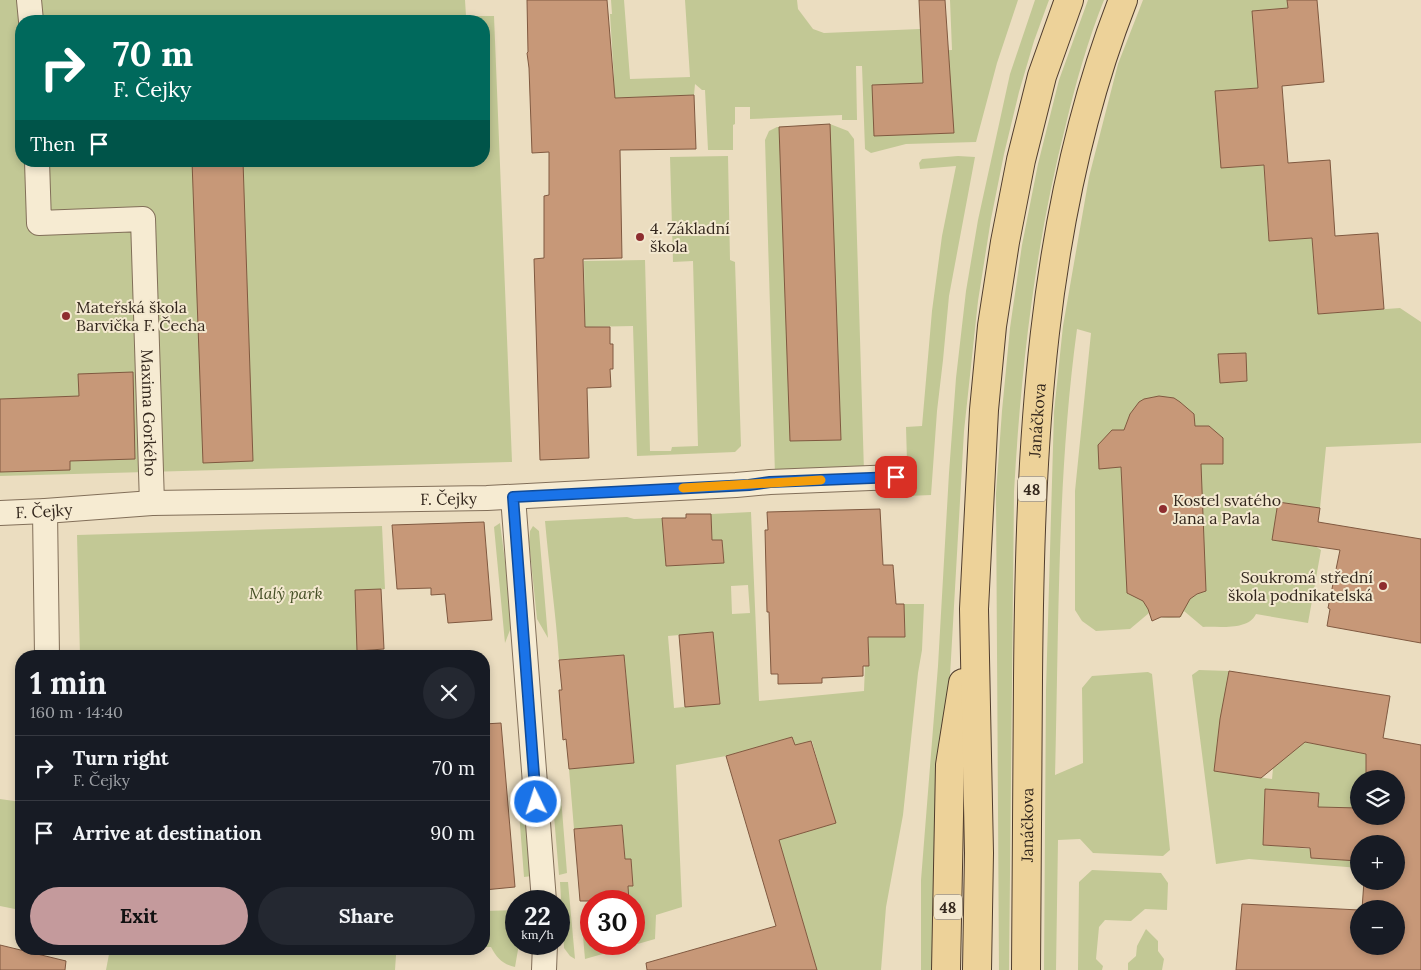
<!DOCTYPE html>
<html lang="en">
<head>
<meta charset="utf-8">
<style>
  body { margin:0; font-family:Lora,serif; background:#242831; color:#f1f3f6; height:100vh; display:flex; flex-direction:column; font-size:19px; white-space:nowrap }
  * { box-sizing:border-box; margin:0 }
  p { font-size:16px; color:#9ea1a6 }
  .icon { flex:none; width:28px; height:28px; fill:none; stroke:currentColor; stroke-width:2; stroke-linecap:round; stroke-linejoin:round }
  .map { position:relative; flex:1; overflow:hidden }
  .details { position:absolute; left:15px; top:650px; width:475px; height:305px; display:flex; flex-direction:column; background:#171b24; border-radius:20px; box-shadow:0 2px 8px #0003 }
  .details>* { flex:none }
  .guide { position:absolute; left:15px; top:15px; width:475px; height:152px; border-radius:20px; box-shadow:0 2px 8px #0003; background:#00695c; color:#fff; overflow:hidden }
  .tools { position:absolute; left:1350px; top:770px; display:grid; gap:10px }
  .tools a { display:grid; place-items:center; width:55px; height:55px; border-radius:50%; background:#171b24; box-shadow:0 2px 8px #0003; font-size:25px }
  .speed { position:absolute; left:505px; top:890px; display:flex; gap:10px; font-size:25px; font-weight:700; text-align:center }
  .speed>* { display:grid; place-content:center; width:65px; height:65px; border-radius:50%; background:#171b24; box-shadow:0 2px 8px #0003; line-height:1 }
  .speed small { font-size:12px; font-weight:400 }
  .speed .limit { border:8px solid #d22; background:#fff; color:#111 }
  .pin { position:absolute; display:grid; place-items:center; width:42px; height:42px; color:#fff; margin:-21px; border-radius:10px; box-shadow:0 2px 8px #0006 }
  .me { position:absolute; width:55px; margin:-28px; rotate:356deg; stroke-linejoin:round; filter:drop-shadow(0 0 4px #0008) }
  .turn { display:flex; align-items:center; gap:18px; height:105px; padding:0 15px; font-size:22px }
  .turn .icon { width:65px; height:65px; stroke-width:2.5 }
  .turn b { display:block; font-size:35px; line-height:42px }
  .then { display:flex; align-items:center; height:48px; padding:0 15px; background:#0003; gap:10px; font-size:19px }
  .round { display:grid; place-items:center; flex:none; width:52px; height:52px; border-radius:26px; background:#242831 }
  .summary { display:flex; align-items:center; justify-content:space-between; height:85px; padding:0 15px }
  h1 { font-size:30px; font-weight:700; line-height:38px }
  .cta { display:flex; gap:10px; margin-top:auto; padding:10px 15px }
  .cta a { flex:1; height:58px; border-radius:30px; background:#c49a9c; color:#111; font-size:20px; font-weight:700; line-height:58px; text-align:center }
  .cta a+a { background:#242831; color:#f1f3f6 }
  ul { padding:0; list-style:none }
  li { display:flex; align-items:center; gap:15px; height:65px; padding:0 15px; border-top:1px solid #363941 }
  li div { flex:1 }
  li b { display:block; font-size:19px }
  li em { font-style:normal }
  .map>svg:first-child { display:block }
  .green { fill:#c2c895; fill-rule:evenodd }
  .building { fill:#c79878; stroke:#805940 }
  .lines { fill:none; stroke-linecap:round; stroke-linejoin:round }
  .minor-casing { stroke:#826f59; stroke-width:26 }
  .primary-casing { stroke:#503d2d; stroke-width:30 }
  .minor { stroke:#f6ebd2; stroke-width:24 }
  .primary { stroke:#edd299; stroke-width:28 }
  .route-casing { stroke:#114b97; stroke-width:12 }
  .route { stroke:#1a73e8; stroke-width:9 }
  .slow { stroke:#f59e0b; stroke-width:9 }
  .poi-dot { fill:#8e2d2f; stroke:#f3e8cf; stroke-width:2 }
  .labels { text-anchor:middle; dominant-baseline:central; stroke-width:4; stroke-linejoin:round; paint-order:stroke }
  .shield { fill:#f3e8cf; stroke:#6d6152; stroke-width:1 }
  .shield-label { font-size:15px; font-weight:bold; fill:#33271d }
  .poi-label { font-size:16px; fill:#33271d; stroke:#f3e8cf; text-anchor:start }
  .street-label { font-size:16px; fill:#33271d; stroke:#f3e8cf }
  .park-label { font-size:16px; font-style:italic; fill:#444e24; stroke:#f3e8cf }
</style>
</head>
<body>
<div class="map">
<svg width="1421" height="970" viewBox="0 0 1421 970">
  <rect width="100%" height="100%" fill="#ebddc0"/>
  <path class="green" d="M0,0h465l1,16h28l18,446 -512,14zM21,21h463v140h-463z
    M611,0h13l6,79 60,-2 -5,-77h112l1,9 15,20 11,4 96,-4 2,22 30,-1 -2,-50h68l-21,63 -21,79 -70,2 -35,9 -6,-4 -3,-83h-6l1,54h-15v-5l-92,4v-12h-15v17l-2,1v25h-25l-3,-60h-3l-7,-6 -1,11 -108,4v-17l28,-3 -4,-65h2z
    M1035,0h14l-15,41 -15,51 -15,62 -13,65 -13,82 -14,130 -14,245 -8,89 -3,205h-18v-90l17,-214 11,-193 7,-95 10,-87 12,-71 32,-146z
    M1088,0h16c-16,40 -28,82 -38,124 -31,121 -45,244 -52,368l-5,478h-10l-3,-477 6,-82 8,-83 12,-83 16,-81 21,-84z
    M1143,0h144l1,8 -36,3 6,77 -42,3 5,76 43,-2 5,76 43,-3 6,76 82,-6 21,14v121l-95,4 -6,61 -42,-6 -5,38 42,6 6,4 -13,73 -52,-9c-8,17 -37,12 -53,13l-19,-16 -3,6c-11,1 -21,2 -32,-4l-19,16 -34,2 -14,-10 -7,-11v-119l16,-158 -14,-4c-20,147 -18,297 -22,446l28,-12 -1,-75 10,-12 56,-4 4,2 18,176 -7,6 -70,-3 -13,-14 -22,1 -2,130h-12l2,-280 8,-278 9,-86 26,-149 29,-113z
    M830,124l18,7 6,8 10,333 -89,3 -10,-335 4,-9 8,-4z
    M728,156l2,104 5,2 6,184 -6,6 -98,4 -4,-130 -48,1 -1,-66 61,-1 5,191h21l1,-4 26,-1 -5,-185 -20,1 -3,-105z
    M958,156l17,1 -26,139 -6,64 -6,51 -6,84 -23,1 -2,-69 16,-1 10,-115 10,-75 14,-70 -36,3 -1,-6 3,-4z
    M751,512l8,189 105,-10 1,-25 4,-1 -1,-28h37l-1,-33h20l-2,46 -4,23 -15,142 -17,92 -5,63h-64l-38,-130 56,-17 -23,-82 -17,4 -3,-8 -66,19 -50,9 6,142 -26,8 -1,24 -70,20 -3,-34 9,-1v20h43v-43h-5l-1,-15 5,-1 -2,-26h-6l-3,-34 -48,4 -5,-60 65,-7 -10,-107 -65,5c-3,-46 -10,-93 -14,-139l82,-4 7,2 28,-1 4,48 47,-2v-9h10l-1,-15h-10l-1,-26zM748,585l2,28 -18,1 -1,-28zM713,632l7,71 -46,5 -6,-72z
    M500,523l13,99 -8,21 -11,-116z
    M382,526l3,63 -30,2 3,65h-278l-3,-121z
    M533,526l6,5 9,107 -11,-19 -8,-77 1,-11z
    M1199,670l30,1 -15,100 58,8 5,-52 16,24 7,-5 1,-5 13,3 2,-10 50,20v25h-7v29l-41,-1 1,-14 -54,-4 -2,56 47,4 1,9 48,3v7l-110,-9 -33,5 -24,-189z
    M561,797l6,76 -8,2 -5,-59z
    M0,799l21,3v103l-6,4 -15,-3z
    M518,799l10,19 4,58 -8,1z
    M1092,870l69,3 7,10 -1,27 -22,-1 -14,12 -26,-1 -6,7 -3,32 7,7 -1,4h-24l1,-88z
    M560,882h8l7,77 -5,-3 -6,-8z
    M516,910v34h3l-4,23c-13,-3 -18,-9 -24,-20h-7v-36z
    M1146,929l12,12v10l6,8 -2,11h-34v-7l8,-7 1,-10z
    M110,949h359l-73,6 -1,15h-289z"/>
  <path class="building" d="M527,0h80l8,98 79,-3 2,54 -76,1 2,108 -39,1 2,68h25v17h3v25h-3l1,18 -24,1 2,70 -49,2 -6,-201 10,-1v-62l5,-1v-43l-17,1 -3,-85 -2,-15 1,-1z
    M919,0h26l9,133 -80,3 -2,-51 51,-2z
    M1287,0h30l7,82 -42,4 6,77 42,-3 5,76 43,-3 6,76 -66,5 -6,-76 -43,3 -5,-76 -43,3 -6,-77 43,-3 -6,-77 36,-3z
    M830,124l11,316 -51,1 -11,-314z
    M192,161h51l10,300 -50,2z
    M1246,353l1,28 -27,2 -2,-29z
    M133,372l2,87 -65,2v9l-70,2v-73l79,-3 -1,-22z
    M1159,396l15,2 6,4 14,12 1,12h14l14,12v26h-22l5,127 -9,3 -7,5 -10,18h-19l-9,4 -4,-12 -5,-8 -16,-8 -6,-126 -22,2 -1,-24 14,-15h12l6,-16 9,-12 5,-3z
    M1278,502l42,6 -2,14 103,17v104l-94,-17 3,-17 -2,-1 12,-58 -68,-10z
    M880,509l3,56h10l3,39h8l1,33h-37l1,29h-6v10l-41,2v5l-44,1v-10h-7l-2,-62h-2l-2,-82h3l-1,-18z
    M686,514h25l1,26h10l2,23 -58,3 -4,-48h24z
    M484,522l8,98 -44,3 -3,-29 -14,1v-7l-34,1 -5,-64z
    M381,589l3,60 -27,2 -2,-61z
    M713,632l7,72 -35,3 -6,-72z
    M624,655l10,108 -65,6 -3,-30 -3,1 -4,-50h3l-3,-30z
    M1229,671l161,25 -7,42 38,7v225h-185l6,-66 117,6v36h37v-37h-34l2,-28h32v-37h-37v17l-48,-3 -1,-10 -47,-3 2,-56 54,4 -1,14 41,1v8h37v-37h-30v-25l-61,-12 -44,36 -47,-7 6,-52z
    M501,723l14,164 -31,3v-166z
    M792,737l3,8 16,-4 25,82 -57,17 38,130h-170l-1,-7 130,-37 -50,-170z
    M622,825l3,34h6l2,27h-5l1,15h-49l-6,-72z
    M0,945l66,16 -1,9h-65z"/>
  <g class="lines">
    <defs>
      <g id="minor">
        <path d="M29,0l2,21"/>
        <path id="s1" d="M37,161l2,62 104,-4 9,284"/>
        <path d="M513,497l31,404"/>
        <path d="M45,511l2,145"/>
        <path id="s2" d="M0,513l45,-2 107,-8 335,-5 249,-13 34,-3 126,-5"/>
        <path d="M544,970l1,-26"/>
      </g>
      <g id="primary">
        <path d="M946,970l4,-205 13,-82"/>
        <path d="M977,970l2,-117 -5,-244 10,-199 8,-84 13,-84 16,-82 21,-84 27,-76"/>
        <path id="s3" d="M1026,970c1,-97 1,-194 2,-291 2,-228 11,-464 95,-679"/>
      </g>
    </defs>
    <use href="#minor" class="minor-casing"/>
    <use href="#primary" class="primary-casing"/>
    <use href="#minor" class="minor"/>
    <use href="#primary" class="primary"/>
  </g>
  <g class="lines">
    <defs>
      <path id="route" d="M536,802l-23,-305 236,-12 21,-3 126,-5"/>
    </defs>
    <use href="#route" class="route-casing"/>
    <use href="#route" class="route"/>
    <path class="slow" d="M683,488l138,-8"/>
  </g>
  <g class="poi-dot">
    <circle cx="640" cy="237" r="5"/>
    <circle cx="66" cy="316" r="5"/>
    <circle cx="1163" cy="509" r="5"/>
    <circle cx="1383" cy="586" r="5"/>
  </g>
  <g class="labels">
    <g class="shield">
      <rect x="1018" y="476.5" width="28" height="25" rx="4"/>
      <rect x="934" y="894.5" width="28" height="25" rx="4"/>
    </g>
    <g class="shield-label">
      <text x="1032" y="489">48</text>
      <text x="948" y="907">48</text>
    </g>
    <g class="poi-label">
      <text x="650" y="228">4. Základní<tspan x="650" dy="18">škola</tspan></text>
      <text x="76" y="307">Mateřská škola<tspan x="76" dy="18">Barvička F. Čecha</tspan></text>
      <text x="1173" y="500">Kostel svatého<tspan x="1173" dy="18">Jana a Pavla</tspan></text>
      <text x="1373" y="577" text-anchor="end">Soukromá střední<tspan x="1373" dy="18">škola podnikatelská</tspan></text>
    </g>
    <g class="street-label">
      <text stroke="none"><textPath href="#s1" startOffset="360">Maxima Gorkého</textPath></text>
      <text stroke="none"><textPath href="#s3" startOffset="550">Janáčkova</textPath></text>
      <text stroke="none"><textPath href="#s2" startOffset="449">F. Čejky</textPath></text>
      <text stroke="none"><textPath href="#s2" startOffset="44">F. Čejky</textPath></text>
      <text stroke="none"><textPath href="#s3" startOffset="145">Janáčkova</textPath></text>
    </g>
    <g class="park-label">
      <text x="286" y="593">Malý park</text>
    </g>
  </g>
</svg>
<div class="tools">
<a><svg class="icon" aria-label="layers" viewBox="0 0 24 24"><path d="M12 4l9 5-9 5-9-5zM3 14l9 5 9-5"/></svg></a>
<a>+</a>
<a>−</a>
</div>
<div class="speed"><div>22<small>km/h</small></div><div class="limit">30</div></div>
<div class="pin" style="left:896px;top:477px;background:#d93025"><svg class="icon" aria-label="arrive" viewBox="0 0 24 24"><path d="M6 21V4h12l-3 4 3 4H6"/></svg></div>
<svg class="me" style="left:536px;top:802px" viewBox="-20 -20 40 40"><circle r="17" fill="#1a73e8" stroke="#fff" stroke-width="3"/><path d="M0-11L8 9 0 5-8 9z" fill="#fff"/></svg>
<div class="guide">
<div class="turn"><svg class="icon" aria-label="right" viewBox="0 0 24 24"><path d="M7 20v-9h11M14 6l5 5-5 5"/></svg><div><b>70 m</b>F. Čejky</div></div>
<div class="then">Then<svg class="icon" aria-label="arrive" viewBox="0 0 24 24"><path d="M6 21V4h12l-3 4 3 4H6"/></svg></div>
</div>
<section class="details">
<div class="summary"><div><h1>1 min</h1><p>160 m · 14:40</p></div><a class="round"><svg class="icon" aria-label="close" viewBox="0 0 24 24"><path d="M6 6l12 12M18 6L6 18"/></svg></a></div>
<ul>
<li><svg class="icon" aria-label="right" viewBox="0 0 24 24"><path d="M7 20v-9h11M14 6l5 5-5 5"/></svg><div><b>Turn right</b><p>F. Čejky</p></div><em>70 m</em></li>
<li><svg class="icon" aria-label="arrive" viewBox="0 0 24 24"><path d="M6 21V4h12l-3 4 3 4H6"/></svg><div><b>Arrive at destination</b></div><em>90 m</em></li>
</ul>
<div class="cta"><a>Exit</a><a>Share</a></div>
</section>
</div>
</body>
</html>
